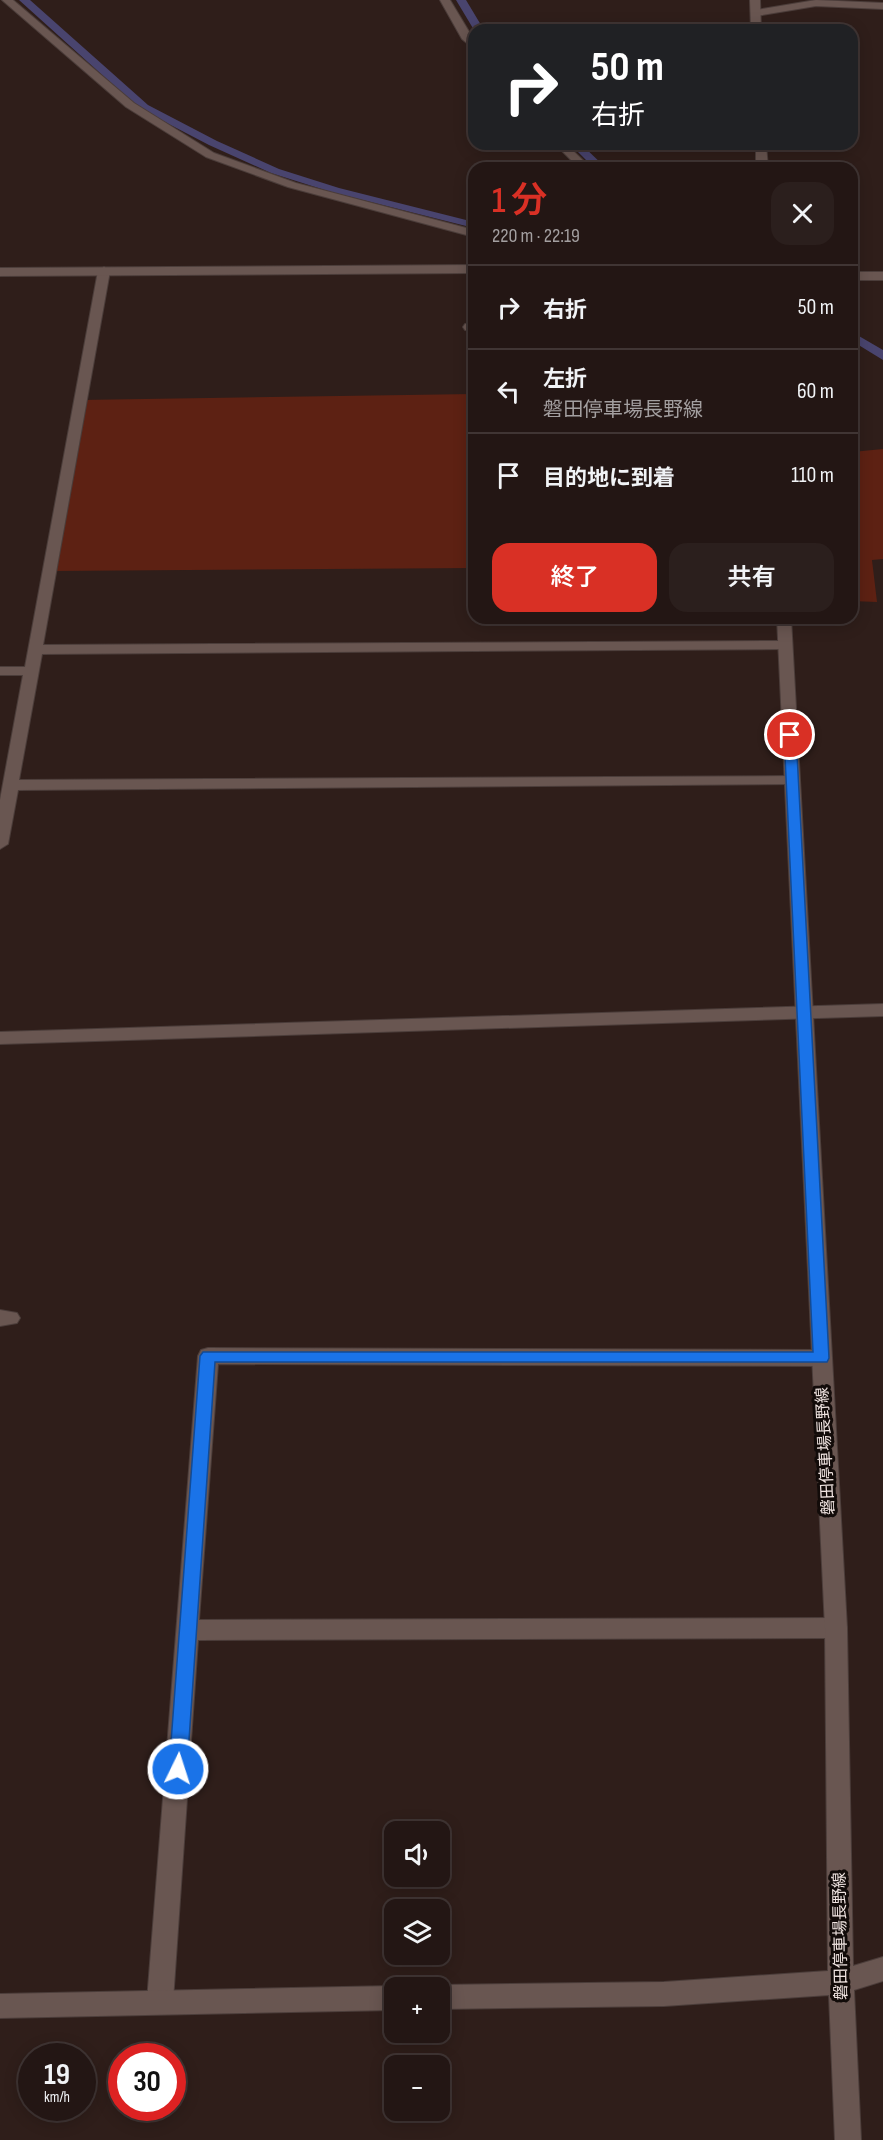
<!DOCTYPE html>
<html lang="ja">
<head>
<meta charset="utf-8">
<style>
  body { margin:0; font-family:"Sofia Sans Condensed","Noto Sans JP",sans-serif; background:#2b1f1d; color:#f1f3f6; height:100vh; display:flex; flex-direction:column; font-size:22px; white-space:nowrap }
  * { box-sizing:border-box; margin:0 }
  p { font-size:20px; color:#a39fa0 }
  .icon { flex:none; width:33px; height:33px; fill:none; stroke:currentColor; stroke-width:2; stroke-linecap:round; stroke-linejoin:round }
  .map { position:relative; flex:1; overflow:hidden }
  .details { position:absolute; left:468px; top:162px; width:390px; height:462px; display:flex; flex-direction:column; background:#231614; border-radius:18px; box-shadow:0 3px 15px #0003,0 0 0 2px #403534 }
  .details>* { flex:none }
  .top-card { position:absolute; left:468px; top:24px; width:390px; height:126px; border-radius:18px; box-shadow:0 3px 15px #0003,0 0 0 2px #403534; background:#202124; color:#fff; overflow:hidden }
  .controls { position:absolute; left:384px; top:1821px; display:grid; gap:12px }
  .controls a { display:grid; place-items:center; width:66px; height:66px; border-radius:12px; background:#231614; box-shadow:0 3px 15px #0003,0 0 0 2px #403534; font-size:30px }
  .speed { position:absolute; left:18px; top:2043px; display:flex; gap:12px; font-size:30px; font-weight:700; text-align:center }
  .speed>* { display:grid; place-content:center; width:78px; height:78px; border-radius:50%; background:#231614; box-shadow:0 3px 15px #0003,0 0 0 2px #403534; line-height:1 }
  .speed small { font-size:15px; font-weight:400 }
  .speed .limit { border:9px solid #d22; background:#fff; color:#111 }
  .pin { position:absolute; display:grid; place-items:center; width:51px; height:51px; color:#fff; margin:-26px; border:3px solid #fff; border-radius:50%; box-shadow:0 2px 6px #0007 }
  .me { position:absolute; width:66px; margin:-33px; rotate:4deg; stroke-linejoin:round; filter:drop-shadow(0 0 4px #0008) }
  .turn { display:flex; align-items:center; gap:21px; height:126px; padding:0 24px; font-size:27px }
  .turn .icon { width:78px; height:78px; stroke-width:2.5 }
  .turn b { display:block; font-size:42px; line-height:51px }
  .round { display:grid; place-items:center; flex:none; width:63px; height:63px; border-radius:18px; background:#2b1f1d }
  .headline { display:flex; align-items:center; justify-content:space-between; height:102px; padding:0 24px }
  h1 { font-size:36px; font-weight:600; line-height:45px; color:#d93025 }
  .action { display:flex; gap:12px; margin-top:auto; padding:12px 24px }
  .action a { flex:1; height:69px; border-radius:18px; background:#d93025; color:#fff; font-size:24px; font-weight:600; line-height:69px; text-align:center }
  .action a+a { background:#2b1f1d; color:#f1f3f6 }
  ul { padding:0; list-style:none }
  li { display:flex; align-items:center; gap:18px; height:84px; padding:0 24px; border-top:2px solid #403534 }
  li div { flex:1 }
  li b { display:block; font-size:22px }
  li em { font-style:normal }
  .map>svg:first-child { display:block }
  .green { fill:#5d2113 }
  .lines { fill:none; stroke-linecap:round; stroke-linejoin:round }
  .stream { fill:#49446e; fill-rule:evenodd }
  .street-casing { stroke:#4b3d3a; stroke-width:2 }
  .secondary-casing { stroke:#4b3d3a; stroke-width:2 }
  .street { fill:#695651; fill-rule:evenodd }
  .secondary { fill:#695651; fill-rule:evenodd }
  .route { fill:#1a73e8; stroke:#114b97; stroke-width:1.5 }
  .labels { text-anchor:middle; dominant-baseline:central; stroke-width:6; stroke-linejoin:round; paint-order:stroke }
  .street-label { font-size:16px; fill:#f0e4e1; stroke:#120b09 }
</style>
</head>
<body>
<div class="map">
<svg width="883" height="2140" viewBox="0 0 883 2140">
  <rect width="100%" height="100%" fill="#2f1e1a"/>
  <path class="green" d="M474,394v174l-425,3 31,-171z
    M883,449v110l-11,1 5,42 -25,-1v-149z"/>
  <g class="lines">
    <path class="stream" d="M19,0h11l118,105 69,36 62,28 60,19 135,34v6l-143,-36 -60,-19 -62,-28 -69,-36z
      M456,0h10l18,30h-10z
      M570,144h11l25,24h-12z
      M852,332l31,18v10l-31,-19z"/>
    <defs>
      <path id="street" d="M2,0h11l121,103 80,50 82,30 178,47v7l-186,-50 -82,-30 -80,-50z
        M440,0h10l24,40v9l-12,-10z
        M816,0l67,3v6l-67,-3 -60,10 -5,-3 5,-3z
        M555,144h11l25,24h-12z
        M104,267l6,4 -67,374 742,-4 7,4 -7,4 -743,5 -23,126 773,-4 6,2 2,3 -2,3 -780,6 -10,54 -8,5v-49l23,-125h-23v-8h25l73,-396z
        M852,272h31v8h-31z
        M474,323v8l-9,-1 -2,-3 2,-3z
        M883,1004v12l-883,28v-12z
        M0,1310l17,3 3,5 -3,5 -17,3z
        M208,1348l613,2 7,2 3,6 -3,6 -7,2 -603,-2 -19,256 637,-2 8,3 3,7 -3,7 -8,3 -638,2 -25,361 -4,9 -9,3 -9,-3 -4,-9 51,-645 3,-6z"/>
      <path id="secondary" d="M750,0h10l1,30h-10z
        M756,144h10l2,24h-12z
        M474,265v8l-474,3v-8z
        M777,618h14l56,1010 6,338 30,-9v24l-29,9 7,150h-26l-6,-145 -165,11 -224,3v-21h-6l6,-3 224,-3 164,-11 -3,-343z
        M394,1986l4,2h-4v22l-394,8v-24z"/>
    </defs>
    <use href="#street" class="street-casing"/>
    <use href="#secondary" class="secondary-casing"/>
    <use href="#street" class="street"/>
    <use href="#secondary" class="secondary"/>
  </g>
  <path class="route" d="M790,732l6,3 33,623 -2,4h-612l-28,407 -3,6 -6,2 -6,-2 -3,-6 31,-413 3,-4h610l-29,-617z"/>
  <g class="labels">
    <g class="street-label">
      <text transform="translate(826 1451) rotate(-93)">磐田停車場長野線</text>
      <text transform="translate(841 1936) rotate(-91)">磐田停車場長野線</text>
    </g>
  </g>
</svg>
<div class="controls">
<a><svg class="icon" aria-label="sound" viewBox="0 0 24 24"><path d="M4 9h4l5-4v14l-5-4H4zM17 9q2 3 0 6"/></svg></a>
<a><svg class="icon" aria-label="layers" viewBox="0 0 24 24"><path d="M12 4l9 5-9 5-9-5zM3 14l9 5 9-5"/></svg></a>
<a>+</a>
<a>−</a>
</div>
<div class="speed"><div>19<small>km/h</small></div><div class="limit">30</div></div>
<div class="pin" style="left:790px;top:735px;background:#d93025"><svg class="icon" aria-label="arrive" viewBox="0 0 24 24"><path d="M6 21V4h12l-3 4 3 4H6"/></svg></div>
<svg class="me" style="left:178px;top:1769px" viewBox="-20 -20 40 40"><circle r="17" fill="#1a73e8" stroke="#fff" stroke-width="3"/><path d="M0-11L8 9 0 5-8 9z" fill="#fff"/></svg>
<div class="top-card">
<div class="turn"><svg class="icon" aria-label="right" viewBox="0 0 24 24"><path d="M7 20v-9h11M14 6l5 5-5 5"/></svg><div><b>50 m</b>右折</div></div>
</div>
<section class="details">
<div class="headline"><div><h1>1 分</h1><p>220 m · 22:19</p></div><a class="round"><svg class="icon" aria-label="close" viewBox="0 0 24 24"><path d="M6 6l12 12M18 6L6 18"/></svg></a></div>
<ul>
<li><svg class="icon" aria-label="right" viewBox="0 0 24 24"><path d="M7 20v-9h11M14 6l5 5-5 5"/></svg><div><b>右折</b></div><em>50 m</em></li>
<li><svg class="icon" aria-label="left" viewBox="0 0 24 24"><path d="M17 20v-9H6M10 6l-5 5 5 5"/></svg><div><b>左折</b><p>磐田停車場長野線</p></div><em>60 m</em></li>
<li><svg class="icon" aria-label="arrive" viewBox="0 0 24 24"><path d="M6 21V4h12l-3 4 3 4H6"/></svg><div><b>目的地に到着</b></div><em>110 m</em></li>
</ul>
<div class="action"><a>終了</a><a>共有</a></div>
</section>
</div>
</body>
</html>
